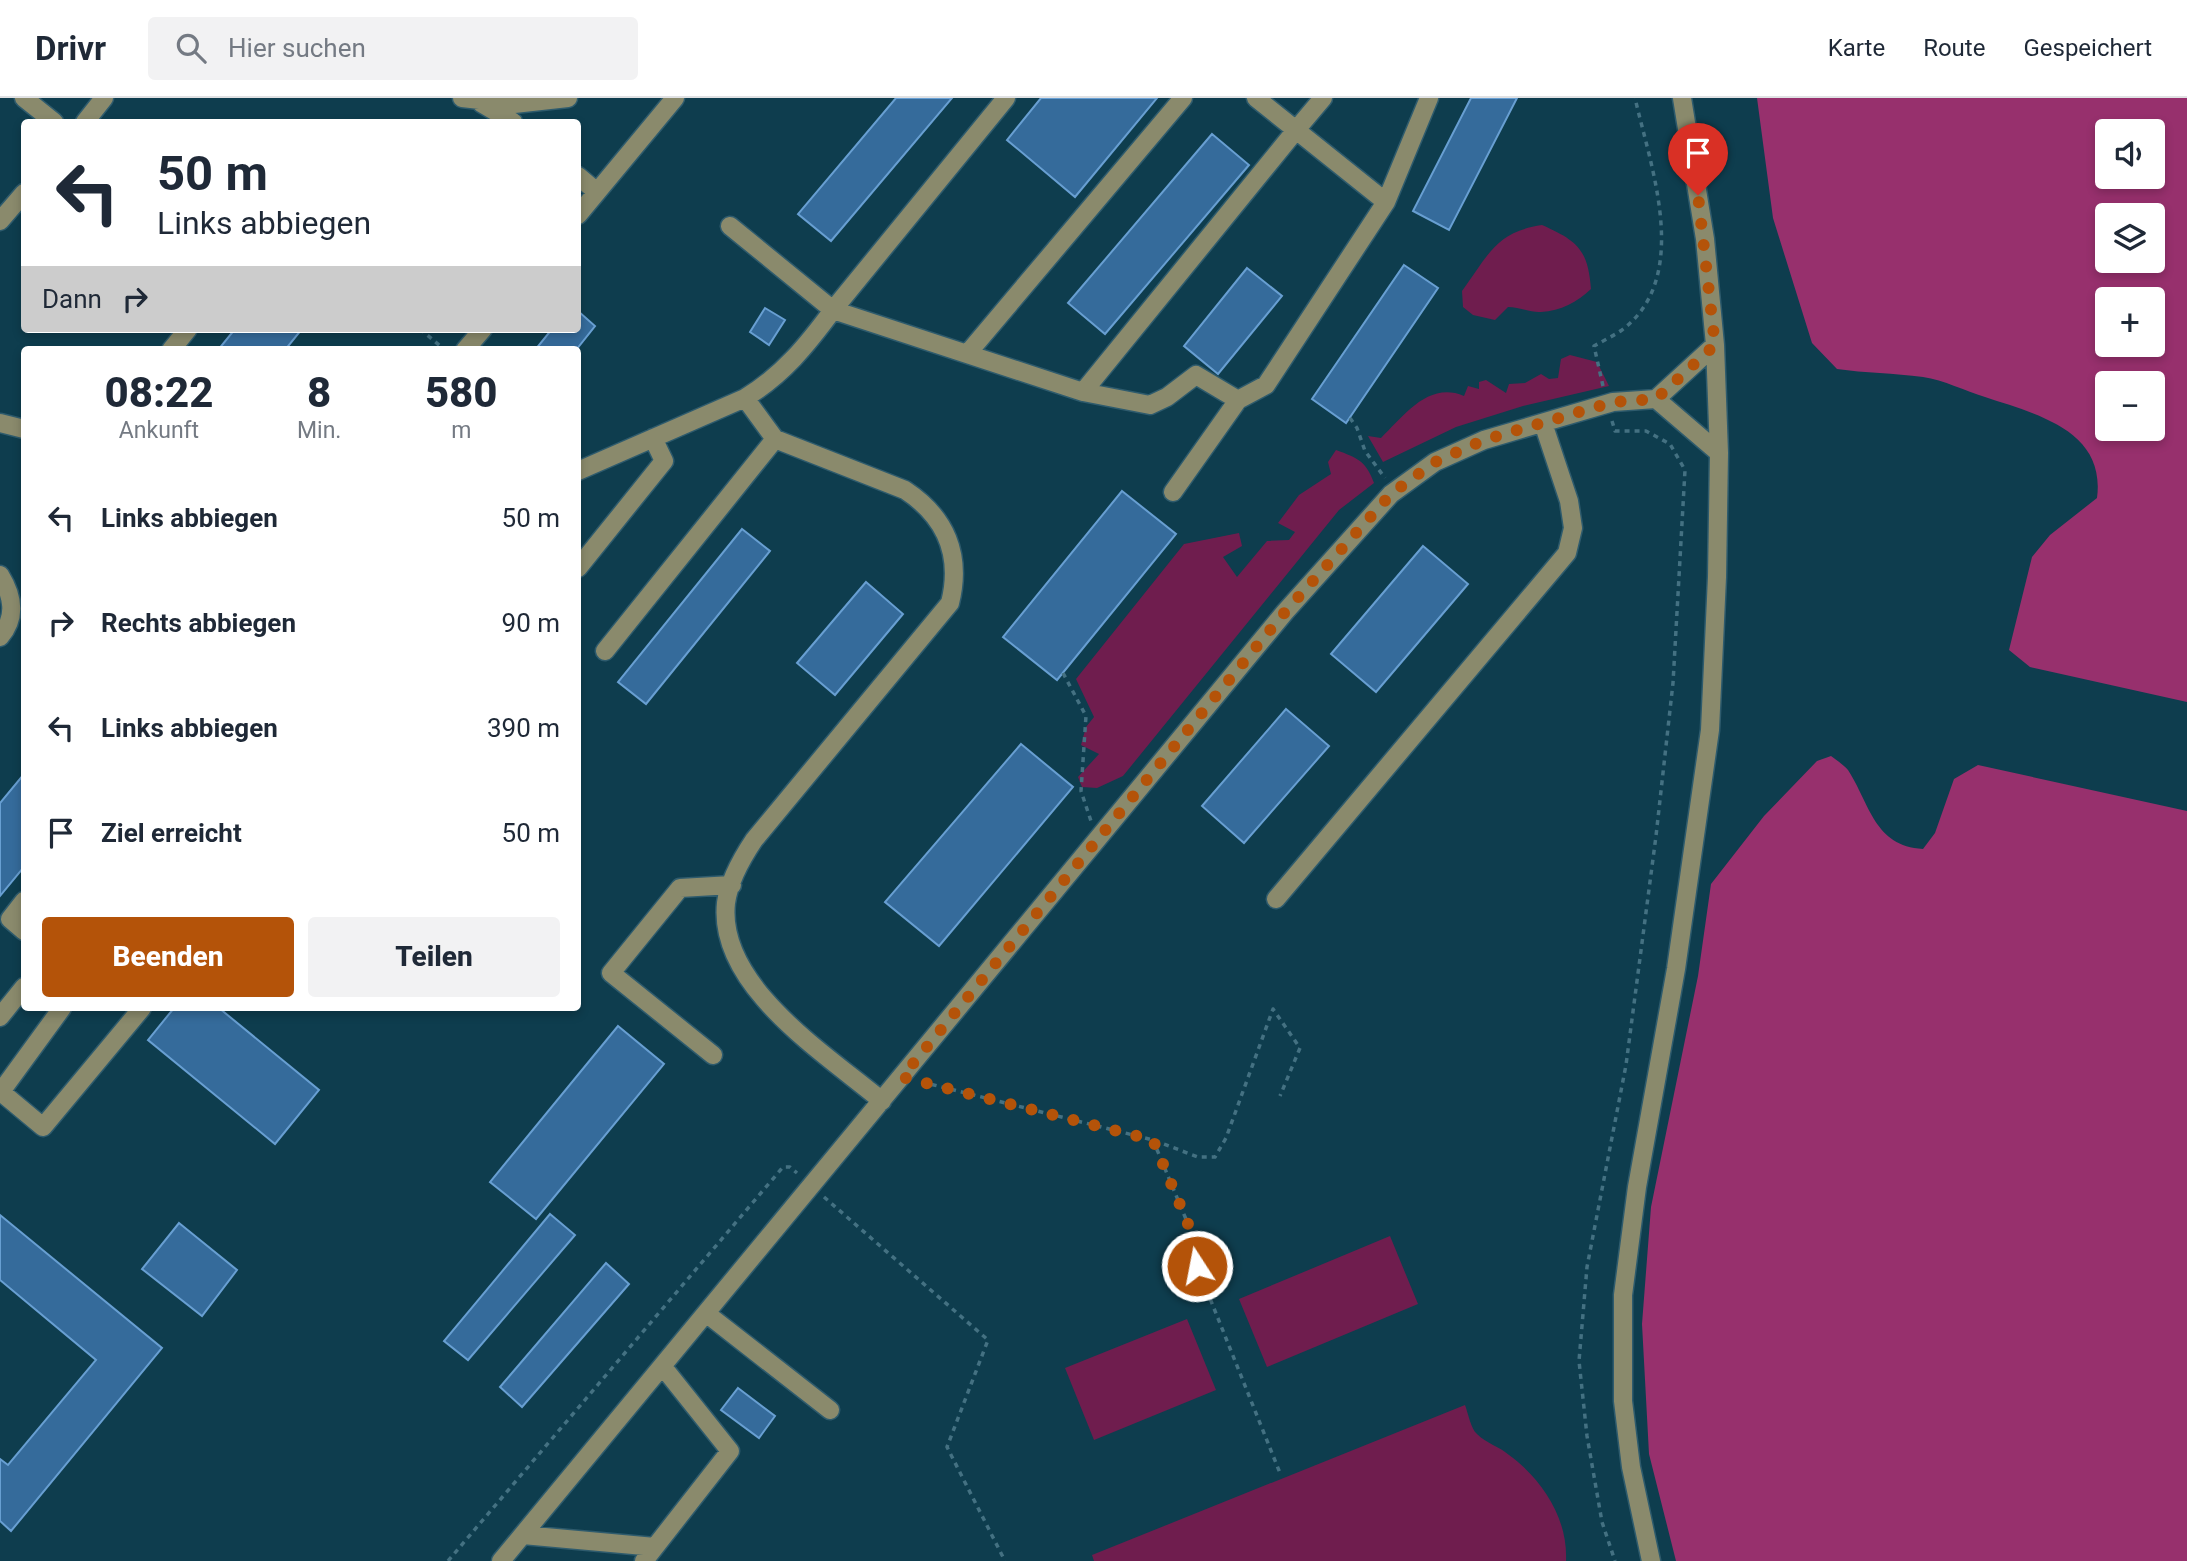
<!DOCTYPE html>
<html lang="de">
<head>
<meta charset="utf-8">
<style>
  body { margin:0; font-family:Roboto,sans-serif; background:#f2f2f3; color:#1f2937; height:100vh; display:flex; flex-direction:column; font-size:26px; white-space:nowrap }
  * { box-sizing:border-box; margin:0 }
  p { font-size:23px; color:#747a83 }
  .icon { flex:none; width:38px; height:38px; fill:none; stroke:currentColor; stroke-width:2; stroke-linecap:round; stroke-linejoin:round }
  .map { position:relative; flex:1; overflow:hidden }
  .details { position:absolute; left:21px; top:248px; width:560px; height:665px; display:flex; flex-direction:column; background:#fff; border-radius:7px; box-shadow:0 4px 10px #0003 }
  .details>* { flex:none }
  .banner { position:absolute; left:21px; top:21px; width:560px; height:214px; border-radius:7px; box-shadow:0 4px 10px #0003; background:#fff; color:#1f2937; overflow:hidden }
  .tools { position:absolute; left:2095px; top:21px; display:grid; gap:14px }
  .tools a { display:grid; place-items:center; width:70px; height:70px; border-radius:7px; background:#fff; box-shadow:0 4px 10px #0003; font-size:35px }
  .pin { position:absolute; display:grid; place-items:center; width:60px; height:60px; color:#fff; margin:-72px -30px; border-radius:50% 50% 50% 0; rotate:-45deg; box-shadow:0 0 7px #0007 }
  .pin .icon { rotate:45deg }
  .me { position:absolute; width:77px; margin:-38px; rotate:349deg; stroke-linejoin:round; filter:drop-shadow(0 0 5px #0008) }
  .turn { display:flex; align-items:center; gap:24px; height:147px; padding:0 21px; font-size:32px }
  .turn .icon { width:91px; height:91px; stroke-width:2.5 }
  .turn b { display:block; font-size:49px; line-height:60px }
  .then { display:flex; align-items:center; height:66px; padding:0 21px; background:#0003; gap:14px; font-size:26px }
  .eta { display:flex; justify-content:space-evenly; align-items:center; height:119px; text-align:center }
  .eta b { font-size:42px; font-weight:800; line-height:49px }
  .cta { display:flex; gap:14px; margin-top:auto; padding:14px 21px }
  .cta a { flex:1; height:80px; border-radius:7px; background:#b45309; color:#fff; font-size:28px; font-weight:800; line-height:80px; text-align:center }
  .cta a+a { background:#f2f2f3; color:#1f2937 }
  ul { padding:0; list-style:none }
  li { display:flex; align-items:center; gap:21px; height:105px; padding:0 21px }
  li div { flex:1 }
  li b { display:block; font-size:26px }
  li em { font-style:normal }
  header { display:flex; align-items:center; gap:42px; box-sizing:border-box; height:98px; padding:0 35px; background:#fff; border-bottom:2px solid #e0e1e3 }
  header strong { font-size:33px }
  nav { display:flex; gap:38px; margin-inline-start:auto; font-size:24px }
  .search { width:490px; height:63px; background:#f2f2f3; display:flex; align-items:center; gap:18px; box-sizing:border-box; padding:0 24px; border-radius:7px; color:#747a83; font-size:26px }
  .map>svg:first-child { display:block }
  .green { fill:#6f1d4e }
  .forest { fill:#97306d; fill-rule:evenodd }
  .building { fill:#356b9b; stroke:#689fd2; stroke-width:2 }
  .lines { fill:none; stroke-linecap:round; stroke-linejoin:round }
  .minor-casing { stroke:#2e5b6d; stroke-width:21 }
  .path { stroke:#447182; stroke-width:3.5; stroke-dasharray:5 5; stroke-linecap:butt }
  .minor { stroke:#8a8a6c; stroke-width:18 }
  .route { stroke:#b45309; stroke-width:12; stroke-dasharray:0 21.6 }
</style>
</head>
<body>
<header>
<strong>Drivr</strong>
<div class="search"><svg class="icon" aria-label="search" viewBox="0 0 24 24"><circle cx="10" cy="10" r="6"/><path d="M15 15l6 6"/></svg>Hier suchen</div>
<nav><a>Karte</a><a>Route</a><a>Gespeichert</a></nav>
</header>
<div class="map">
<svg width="2187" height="1463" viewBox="0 0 2187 1463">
  <rect width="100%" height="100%" fill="#0e3d4e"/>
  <path class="green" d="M1542,127c36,16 46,25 49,64 -14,13 -30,22 -50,23 -9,1 -22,-5 -33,-5l-13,13 -22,-5 -10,-8 -1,-16c26,-35 33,-59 80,-66z
    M1570,257l27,7 12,24 -86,20 -67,21 -73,35 -15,-26 13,2c23,-22 47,-57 83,-42l4,-10 11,3v-7l7,-2 20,13 3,-9 16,-1 16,-9 8,5 9,-1 3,-19z
    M1336,352c22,8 30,11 38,33l-35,27 -216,266 -26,12 -15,-1 -4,-10 21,-23 -18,-9 5,-18 8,-10 -18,-38 108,-135 55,-11 3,13 -19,11 14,20 30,-36 22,-1 6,-8 -17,-9 21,-28 32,-21 -3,-12z
    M1390,1138l28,68 -151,63 -28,-68z
    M1187,1221l29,71 -122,50 -29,-72z
    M1465,1307c3,8 6,24 12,29 9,9 23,13 32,21 33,24 59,63 57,106h-472l-2,-6z"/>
  <path class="forest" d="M1757,0h430v604l-157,-35 -21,-17 23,-93 18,-22 47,-37c9,-68 -61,-84 -112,-101 -20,-6 -41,-17 -62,-20 -29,-4 -58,-4 -86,-8l-25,-26 -39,-125zM2107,33h45v46h-45zM2107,117h45v46h-45zM2107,201h45v46h-45zM2107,285h45v46h-45z
    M1831,658c5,4 13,9 17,14 22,34 26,76 75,79l12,-16 19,-54 24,-14 209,46v750h-511l-27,-107 -7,-130 9,-117 47,-231 13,-92 53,-68 53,-55z"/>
  <path class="building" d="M896,0h56l-121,143 -33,-27z
    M1041,0h116l-82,99 -68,-57z
    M1471,0h46l-68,132 -36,-19z
    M1212,36l37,31 -144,169 -37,-31z
    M1404,167l34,23 -92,135 -34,-24z
    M1247,170l35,28 -64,78 -34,-28z
    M765,210l20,12 -16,25 -19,-13z
    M578,213l17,15 -19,24h-41l17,-21h26z
    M235,231h67l-17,21h-67z
    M1122,393l54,43 -119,146 -54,-43z
    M742,431l28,22 -124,153 -28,-22z
    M1423,448l45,38 -92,108 -45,-38z
    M866,484l37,32 -68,81 -38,-32z
    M1286,611l43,37 -85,97 -42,-37z
    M1021,646l52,43 -134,159 -54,-44z
    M24,676v93l-24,29v-93z
    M174,910h45l100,82 -44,54 -127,-104z
    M618,928l46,38 -128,155 -46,-37z
    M550,1116l25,21 -107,125 -24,-19z
    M0,1117l162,133 -151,183 -11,-10v-62l8,6 88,-105 -96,-80z
    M179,1125l58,47 -35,46 -60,-47z
    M606,1165l23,21 -107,123 -22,-20z
    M738,1290l37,28 -16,22 -38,-28z"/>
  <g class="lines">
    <defs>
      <path id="minor" d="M24,0l30,24
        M462,0l52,6 54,-6
        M1323,0l-27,32 90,72
        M481,5l32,19
        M85,24l19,-24
        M578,78l19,16
        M578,117l97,-117
        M0,123l24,-28
        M730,128l103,84 173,-212
        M1715,247l-59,54 63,54
        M171,252l17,-21
        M465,252l18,-21
        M968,255l215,-255
        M1083,294l67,13 17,-8 29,-22 42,25 -65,92
        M745,300l30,41 130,51c41,27 57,65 45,113l-196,237c-12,18 -25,40 -28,63 -9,83 100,151 156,198
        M1238,302l28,-15 120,-183 43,-104
        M0,325l24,6
        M578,373l167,-73c38,-23 62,-53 88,-88l250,82 213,-262 -40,-32
        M578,470l86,-107 -11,-23
        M0,477c13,21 17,42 0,62
        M605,553l170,-212
        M1276,801l291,-346 6,-25 -4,-27 -26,-78
        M24,803l-14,18 14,12
        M0,919l24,-30
        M713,957l-102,-82 69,-85 52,-3
        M1,994l42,35 99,-119
        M0,995l62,-85
        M707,1216l123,96
        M523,1437l132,12
        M501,1463l784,-949 106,-118 44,-32 49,-22 129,-38 43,-3
        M644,1463l86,-110 -67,-84
        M1651,1463l-20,-94 -8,-66v-106l14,-108 39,-218 34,-239 7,-153 2,-124 -4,-108 -10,-106 -23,-141"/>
    </defs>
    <use href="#minor" class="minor-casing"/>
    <path class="path" d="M420,231l25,21
      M1603,288l-9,-40c9,-5 19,-10 28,-16 70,-53 29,-162 13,-232
      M1350,320l7,10 8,23 20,27
      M1612,323l3,10h31l24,13 15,26 -12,213 -17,153 -30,229 -39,202 -8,94 8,75 15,86 13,39
      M1063,575l23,43 -5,75 10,30
      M922,984l231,58 45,17h17l11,-19 47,-129 27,39 -20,48
      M1153,1042l35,84 9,42 83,207
      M824,1099l164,143 -41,107 58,114
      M448,1463l335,-394h7l7,6"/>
    <use href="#minor" class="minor"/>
  </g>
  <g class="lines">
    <path class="route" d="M1197,1168l-9,-42 -35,-84 -251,-63 383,-465 106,-118 44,-32 49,-22 129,-38 43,-3 59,-54 -17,-150"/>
  </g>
</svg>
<div class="tools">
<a><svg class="icon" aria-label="sound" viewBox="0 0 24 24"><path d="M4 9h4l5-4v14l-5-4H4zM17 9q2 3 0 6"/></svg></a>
<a><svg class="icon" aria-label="layers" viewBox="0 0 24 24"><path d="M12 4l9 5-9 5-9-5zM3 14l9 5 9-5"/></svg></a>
<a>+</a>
<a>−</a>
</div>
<div class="pin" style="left:1698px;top:97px;background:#d93025"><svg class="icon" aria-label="arrive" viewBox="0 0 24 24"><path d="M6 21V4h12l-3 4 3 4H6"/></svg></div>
<svg class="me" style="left:1197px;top:1168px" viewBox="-20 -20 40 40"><circle r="17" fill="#b45309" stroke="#fff" stroke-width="3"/><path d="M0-11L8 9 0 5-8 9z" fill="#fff"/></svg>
<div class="banner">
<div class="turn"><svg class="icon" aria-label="left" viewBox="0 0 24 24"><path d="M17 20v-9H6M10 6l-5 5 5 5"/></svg><div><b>50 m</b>Links abbiegen</div></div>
<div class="then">Dann<svg class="icon" aria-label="right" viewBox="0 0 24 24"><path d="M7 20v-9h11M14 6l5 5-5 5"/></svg></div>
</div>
<section class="details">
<div class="eta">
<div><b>08:22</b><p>Ankunft</p></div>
<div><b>8</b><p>Min.</p></div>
<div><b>580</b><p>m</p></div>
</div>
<ul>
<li><svg class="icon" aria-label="left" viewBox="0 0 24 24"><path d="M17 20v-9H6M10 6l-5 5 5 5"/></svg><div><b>Links abbiegen</b></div><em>50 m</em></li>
<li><svg class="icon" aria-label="right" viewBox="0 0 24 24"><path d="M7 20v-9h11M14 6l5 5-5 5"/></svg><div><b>Rechts abbiegen</b></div><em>90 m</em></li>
<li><svg class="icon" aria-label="left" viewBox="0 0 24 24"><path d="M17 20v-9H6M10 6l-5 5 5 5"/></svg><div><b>Links abbiegen</b></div><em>390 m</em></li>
<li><svg class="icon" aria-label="arrive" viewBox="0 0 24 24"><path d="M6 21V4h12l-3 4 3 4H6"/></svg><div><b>Ziel erreicht</b></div><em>50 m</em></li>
</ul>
<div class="cta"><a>Beenden</a><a>Teilen</a></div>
</section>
</div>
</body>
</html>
